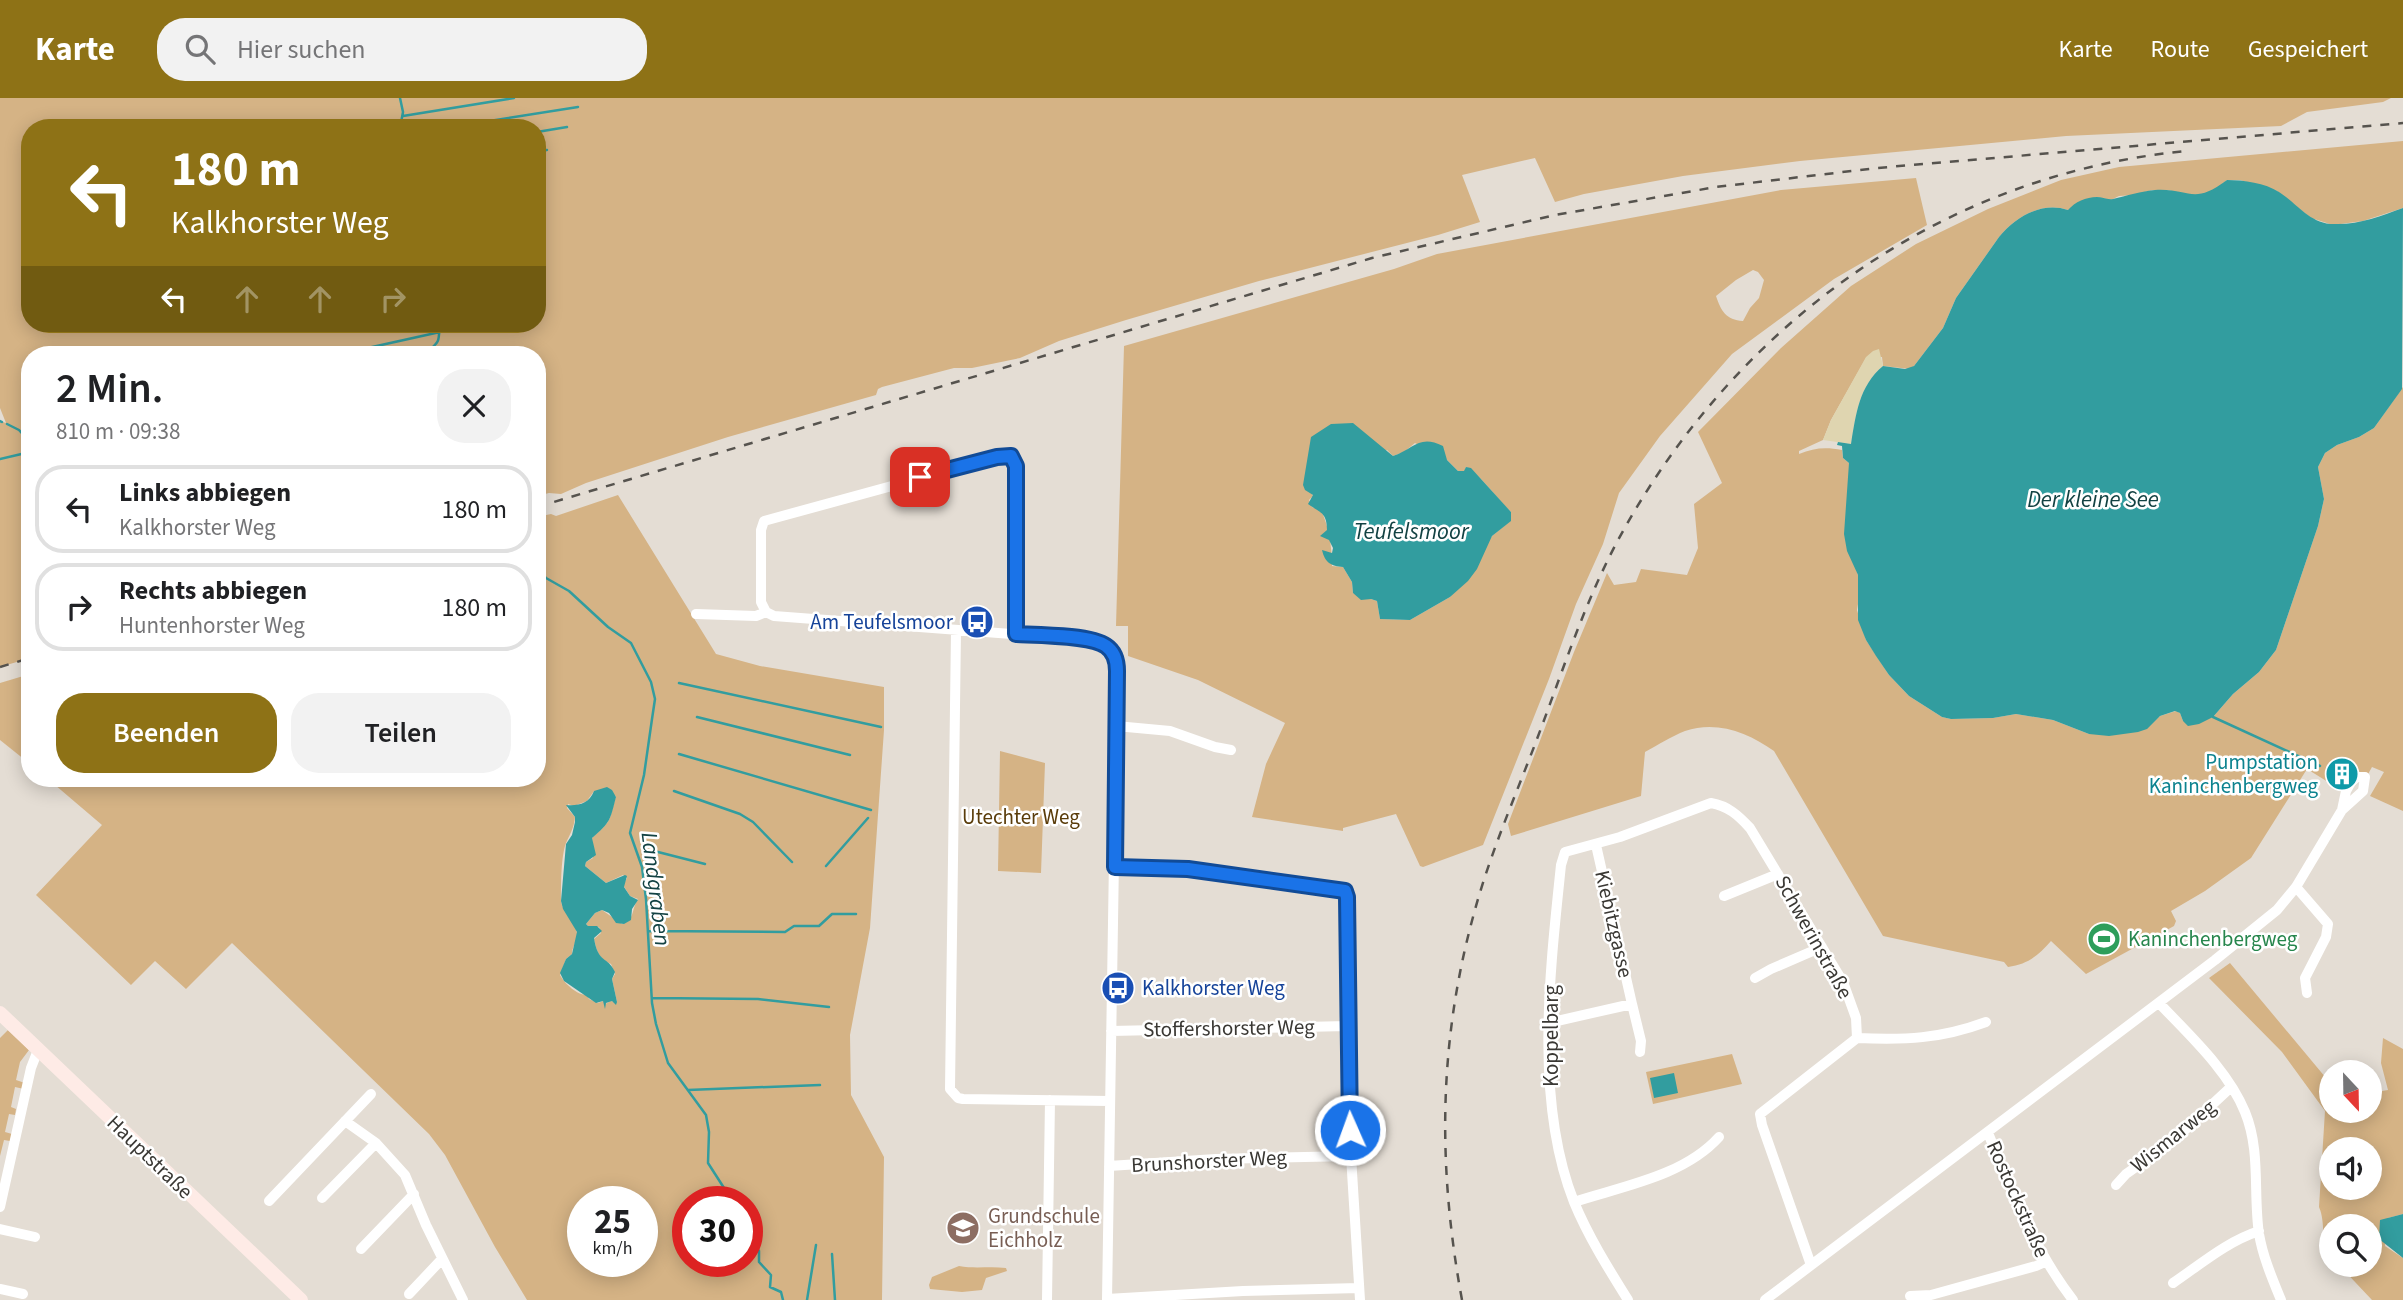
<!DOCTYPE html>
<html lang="de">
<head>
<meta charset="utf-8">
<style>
  body { margin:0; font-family:"Source Sans 3",sans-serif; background:#f2f2f2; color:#202124; height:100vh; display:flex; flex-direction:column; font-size:26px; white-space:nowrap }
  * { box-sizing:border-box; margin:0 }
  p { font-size:23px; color:#757577 }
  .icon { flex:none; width:38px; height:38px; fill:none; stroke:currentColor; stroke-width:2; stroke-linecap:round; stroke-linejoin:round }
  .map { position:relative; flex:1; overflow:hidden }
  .side { position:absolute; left:21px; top:248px; width:525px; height:441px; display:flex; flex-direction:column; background:#fff; border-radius:28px; box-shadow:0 4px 18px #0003 }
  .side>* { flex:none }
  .guide { position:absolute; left:21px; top:21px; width:525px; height:214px; border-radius:28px; box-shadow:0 4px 18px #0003; background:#8e7216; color:#fff; overflow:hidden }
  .needle { width:46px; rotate:158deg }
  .fabs { position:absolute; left:2319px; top:962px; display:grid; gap:14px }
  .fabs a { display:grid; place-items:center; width:63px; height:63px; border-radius:50%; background:#fff; box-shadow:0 4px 18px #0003; font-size:35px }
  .speed { position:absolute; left:567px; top:1088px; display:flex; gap:14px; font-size:35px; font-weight:700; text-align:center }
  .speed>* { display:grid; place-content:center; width:91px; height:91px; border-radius:50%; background:#fff; box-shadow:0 4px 18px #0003; line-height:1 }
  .speed small { font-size:18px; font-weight:400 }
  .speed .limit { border:10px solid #d22; background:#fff; color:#111 }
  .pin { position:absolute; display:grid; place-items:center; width:60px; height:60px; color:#fff; margin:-30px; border-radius:14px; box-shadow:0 4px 10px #0006 }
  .me { position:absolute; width:77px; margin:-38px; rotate:358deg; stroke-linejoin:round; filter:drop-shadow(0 0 5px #0008) }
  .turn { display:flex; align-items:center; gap:24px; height:147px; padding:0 35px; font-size:32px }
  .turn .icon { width:91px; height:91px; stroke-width:2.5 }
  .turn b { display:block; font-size:49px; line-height:60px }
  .lanes { display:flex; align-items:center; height:66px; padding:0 35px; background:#0003; justify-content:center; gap:35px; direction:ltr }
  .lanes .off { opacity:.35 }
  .round { display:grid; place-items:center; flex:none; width:74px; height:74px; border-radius:28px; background:#f2f2f2 }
  .summary { display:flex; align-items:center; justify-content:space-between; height:119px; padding:0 35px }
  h1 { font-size:42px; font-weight:600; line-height:52px }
  .cta { display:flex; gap:14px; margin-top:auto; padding:14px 35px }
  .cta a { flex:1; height:80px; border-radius:28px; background:#8e7216; color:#fff; font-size:28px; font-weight:600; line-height:80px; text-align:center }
  .cta a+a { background:#f2f2f2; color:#202124 }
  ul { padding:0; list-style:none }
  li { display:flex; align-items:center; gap:21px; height:88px; margin:0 14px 10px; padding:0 21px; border:4px solid #e0e0e0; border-radius:28px }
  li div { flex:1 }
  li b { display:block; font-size:26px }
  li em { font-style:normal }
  header { display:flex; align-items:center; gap:42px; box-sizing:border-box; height:98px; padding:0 35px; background:#8e7216; color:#fff }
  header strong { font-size:33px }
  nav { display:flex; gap:38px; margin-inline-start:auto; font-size:24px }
  .search { width:490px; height:63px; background:#f2f2f2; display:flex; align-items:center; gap:18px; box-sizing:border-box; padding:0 24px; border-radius:28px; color:#757577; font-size:26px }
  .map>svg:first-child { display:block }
  .green { fill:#d5b385; fill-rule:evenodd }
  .sand { fill:#dfd5b0 }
  .water { fill:#329d9f }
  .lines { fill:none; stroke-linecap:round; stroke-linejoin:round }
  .stream { stroke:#329d9f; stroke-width:2.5 }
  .minor { stroke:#fff; stroke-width:10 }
  .secondary { stroke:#feebe6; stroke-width:14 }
  .rail { stroke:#56534e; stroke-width:2.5; stroke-dasharray:9 9; stroke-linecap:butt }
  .route-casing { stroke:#114b97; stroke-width:18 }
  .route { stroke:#1a73e8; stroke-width:12 }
  .labels { text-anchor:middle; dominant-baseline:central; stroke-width:5; stroke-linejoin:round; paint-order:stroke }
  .transit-label { font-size:21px; fill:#164399; stroke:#fff; text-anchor:end }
  .culture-label { font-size:21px; fill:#0d838f; stroke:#fff; text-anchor:end }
  .park-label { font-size:21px; fill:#5a3c0a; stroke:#fff }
  .street-label { font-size:21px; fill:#3a3834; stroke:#fff }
  .leisure-label { font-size:21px; fill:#27864d; stroke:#fff; text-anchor:start }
  .education-label { font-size:21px; fill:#785e54; stroke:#fff; text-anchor:start }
  .water-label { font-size:23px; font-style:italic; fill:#134243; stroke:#fff }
</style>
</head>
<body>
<header>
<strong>Karte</strong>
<div class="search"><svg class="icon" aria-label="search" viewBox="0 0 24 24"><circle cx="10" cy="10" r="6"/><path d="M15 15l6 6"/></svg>Hier suchen</div>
<nav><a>Karte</a><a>Route</a><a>Gespeichert</a></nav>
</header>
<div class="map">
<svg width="2403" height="1202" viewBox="0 0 2403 1202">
  <rect width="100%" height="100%" fill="#e4ddd4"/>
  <path class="green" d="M0,0h2391l-8,4 -76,10 -26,14 -215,10 -266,25 -117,15 -99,18 -29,8 -20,-44 -73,17 18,47 -42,13 -179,46 -133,39 -67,21 -39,17 -48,10h-18l-72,19 -4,2 -2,6 -148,42 -142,46 -25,11 -12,-1 -12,3v-141h-507v303l-30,9v-246l6,2 -6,-15zM30,30h507v196h-507z
    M2403,43v67l-40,13 -30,4 -22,-7 -34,-27 -37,-11h-13l-16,13 -20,3 -23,-6h-16l-18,5 -15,1 -8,4 -14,-3 -29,13c-26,-9 -53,7 -69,27l-43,61 -13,30 -29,38 -4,3 -27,-3 -1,-9 -16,1 -35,62 -8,20 -24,11v3c15,-6 26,-7 43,-4l1,8 6,5 5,100 4,12 2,17 -3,18 9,30 23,35 20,21 33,21 9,2 42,-1 23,-4 37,6 36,14 58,-6 13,-12 16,-5 4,2 3,8 30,-4 20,-23 26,-22 17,-22 42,-124 6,-27 -6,-32 7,-14 12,-8 22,-8 15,-9 29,-41v424l-33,-15 14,-24 -12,-5 -5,9 -20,5 -6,9 -34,-21 -56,89 -46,33 -34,20 5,10 -2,5 -88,48 -35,-33c-13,15 -23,23 -43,26l-4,-5 -121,-26 -109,-185c-25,-18 -57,-31 -89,-20 -13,5 -27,14 -40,21l-4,44 -130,40 -3,-12 66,-172 33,-79 7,12 22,-3 5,-13 46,6 11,-27 -4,-44 28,-21 -24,-51 83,-84 70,-62 65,-42 72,-35 73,-29 58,-13z
    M1916,80l11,47 -93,54 -102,75 -72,82 -41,57 -16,51 -27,60 -27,75 -66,166 -60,22 -3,-1 -24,-52 -53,14v3l-91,-14 14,-53 19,-41 -87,-43 -70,-24v-30h-12l8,-280 270,-77 43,-15 344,-64zM1753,172l5,2 6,8 -5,18 -9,10 -7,13c-17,-1 -22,-10 -27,-25l20,-16zM1415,345l32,17 11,11h7l1,-4c16,9 30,31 45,45v8l-19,16 -42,61 -40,23 -30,-1 -3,-18 -24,-8 -1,-11 -9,-15 -11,-1c0,-19 -3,-39 -11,-56l-9,-3 -3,-7 4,-4 -2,-4 76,-42 6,6 11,-4z
    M618,397l98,159 44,12 124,21v43l-14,198 -20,107 1,60 33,62 -2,143h-355l-32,-53 -50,-92 -16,-21 -197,-191 -46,46 -31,-28 -24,24 -95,-90 66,-70 -54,-46h489v-262l14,-3 5,2zM594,693l22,5c-8,27 -3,23 -24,42l1,20 -7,4 -1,4 21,17 17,-8 4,3 -4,7 7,11 8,3c-7,11 -3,21 -16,25l-20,-14 -7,3 -9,11 2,2 11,1 2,6 -7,6c3,13 5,20 17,25l4,10 -3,5 5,23 -6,-1 -6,3 -2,-3 -5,2 -9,-4 -2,-4c-10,0 -22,-11 -27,-20l6,-16 6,-5c0,-7 6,-14 5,-21 -1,-13 -16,-20 -16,-34 0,-15 0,-43 5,-56 4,-9 8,-15 9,-26l-8,-9 1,-4 6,2 13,-5zM583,1104h59v60h-59zM688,1104h59v60h-59z
    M30,576v90l-30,-24v-57z
    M1000,653l45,12 -4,110 -43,-2z
    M2230,865l101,121v27h39v-18l18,-3 -7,-27 2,-25 20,11v165l-15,4 -3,28 18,12v42h-31l-33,-35h31v-38h-39v30c-11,-12 -5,-35 -12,-50l6,-96 -43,-59 -73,-74zM2331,1052h39v38h-39z
    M8,932l21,20 -9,12 -4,18 9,3 -1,6 -9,-2 -4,20 5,2 -1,6 -6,-1 -4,18 7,2 -2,7 -6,-1 -4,16v-118z
    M1732,956l10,30 -89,20 -7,-32z
    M959,1168c16,3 31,0 47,2l1,3 -21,7 -4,12 -20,2 -32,-3 -1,-4 3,-8z"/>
  <path class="sand" d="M1879,251l4,17c-24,20 -27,48 -32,78l-28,-4 8,-20 35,-63 7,-6z"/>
  <path class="water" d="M2227,82c17,0 38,3 52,12 19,12 31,32 55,32 24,1 47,-8 69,-16l-1,181 -28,39 -15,9 -22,8 -12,8 -7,14 6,32 -6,27 -42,124 -17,22 -26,22 -20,23 -14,7 -11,2 -5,-5 -3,-8 -5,-2 -15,5 -13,13 -9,3 -29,4 -20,-2 -36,-14 -37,-6 -23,4 -42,1 -9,-2 -33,-21 -20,-21 -13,-19 -10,-16 -8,-20v-45l-11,-24 -3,-17 5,-71 -6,-5 -1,-12 -5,-1 1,-3 13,2c5,-30 8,-58 32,-78l22,3 9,-3 29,-38 13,-30 43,-61c16,-20 43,-36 69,-27 7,-8 18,-13 29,-13 5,0 10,3 16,2 13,-3 29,-8 42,-9 36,-2 37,16 72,-10z
    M1353,325l40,33c21,-7 26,-22 50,-10l4,14 11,11h6l2,-4 5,1 40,44v9l-19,15 -15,33 -9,12 -18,16 -40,23 -30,-1 -3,-18 -6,-2 -10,1 -8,-7 -1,-11 -9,-15c-12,-1 -18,-4 -21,-17l10,3 1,-5 -4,-8 -9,-4 7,-6c0,-18 -7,-17 -19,-26l5,-9 -8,-5 -2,-5 8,-48 20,-13z
    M607,689l5,3 4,7c-6,23 -5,25 -24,41l4,17 -10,7 -1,4 21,17 19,-8 2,1 -3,11 6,9 8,4 -6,9 -1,11 -7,4 -8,-1 -7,-10 -7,-3 -7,3 -9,11 2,2h9l5,5 -8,7c4,26 14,18 21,34l-3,7 5,23 -1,3 -4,-4 -6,2 -1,6 -2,-8 -7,2 -32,-22 -4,-8 6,-14 6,-5 5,-22 -14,-23 -2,-8 5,-57 6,-9 3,-13v-5l-9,-12c12,1 23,-1 28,-14z
    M1674,975l4,20 -24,5 -4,-20z
    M2403,1116v44l-24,-19 1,-19z"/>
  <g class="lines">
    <path class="stream" d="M400,0l3,14 -3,16
      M403,18l111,-18
      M445,30l133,-21
      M537,34l30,-5
      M537,53l10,-1
      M336,257l104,-23
      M423,257c15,-12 17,-11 16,-31
      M0,323l2,1
      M7,326l12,6 10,11
      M0,361l30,-7
      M537,469l9,11 23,13 39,36 23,16 20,39 4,17 -3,20 -8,56 -14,58 12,34 4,32 6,104 4,21 12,39 38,52 3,17 -1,31 25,39
      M679,585l202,44
      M697,619l153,38
      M2213,619l107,49
      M679,656l192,56
      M674,693l66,23 13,8 39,40
      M658,754l47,12
      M826,768l42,-48
      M649,833l136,1 9,-6h25l13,-12h24
      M652,900l106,1 71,8
      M688,992l132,-5
      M747,1137l12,16v11l12,13 -1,12 11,5 2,8
      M832,1156l3,46
      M807,1202l9,-55"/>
    <path class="minor" d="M766,514l8,4 317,24c17,4 25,13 26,31l-10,629
      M766,514l-5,-10v-72l3,-9 241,-66 6,1 5,9v169
      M696,516l60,2 10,-4
      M956,532l-6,459 8,9 5,1 147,2
      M1116,628l54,5 45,16 16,3
      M1115,769l73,2 157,22 2,6 4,259 9,144
      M2296,789l32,37 -2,13 -21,41 2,15
      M1724,798l54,-22
      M1755,880l16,-9 51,-22
      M2159,905c30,32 69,67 86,109 16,39 8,81 14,122 4,23 13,44 22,66
      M1632,906l9,37 -1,11
      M1548,925l84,-19 -36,-159
      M1111,933l236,-5
      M1857,940c48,2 83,1 129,-16
      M345,1023l31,22 29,32 21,50 37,75
      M1988,1035c24,58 46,117 85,167
      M1109,1068l107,-7 135,-3
      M2116,1087l10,-11 47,-33 58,-54
      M322,1100l54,-55
      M269,1103l102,-107
      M1574,1104c49,-16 110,-26 145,-65
      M0,1109l31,-139 7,-18
      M0,1131l35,8
      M361,1151l53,-55
      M2173,1185c28,-19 53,-41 86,-52
      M0,1191l23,5
      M409,1196l33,-35
      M1910,1198l21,-1 105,-29 9,-4
      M1107,1201l136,-8 116,-3
      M1047,1202l3,-200
      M1628,1202c-20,-32 -40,-64 -54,-98 -40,-101 -24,-231 -13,-337l4,-13 55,-15 91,-34c17,3 27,12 39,25l93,154 13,36 1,20 -97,76 2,11 49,140
      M1765,1202l450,-340 62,-50 19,-23 46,-77 4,-19 5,-9 6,-5h8l-2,14 -21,19"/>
    <path class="secondary" d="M0,915l301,287"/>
    <path class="rail" d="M537,409l835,-249 183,-43 161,-28 161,-19 526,-45
      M0,569l30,-9
      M1462,1202c-24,-130 -24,-254 11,-383 16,-61 42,-120 64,-178 25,-66 47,-135 80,-197 116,-216 324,-368 570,-391"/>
  </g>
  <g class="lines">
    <defs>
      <path id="route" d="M920,379l77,-20 14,-1 5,10v168c21,1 75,1 90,12 9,6 11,15 11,25l-2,196 73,2 157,22 2,6 3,233"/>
    </defs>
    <use href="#route" class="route-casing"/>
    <use href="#route" class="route"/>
  </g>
  <defs>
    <symbol id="bus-disc" viewBox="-11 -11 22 22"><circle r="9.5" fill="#1a4fb4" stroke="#fff"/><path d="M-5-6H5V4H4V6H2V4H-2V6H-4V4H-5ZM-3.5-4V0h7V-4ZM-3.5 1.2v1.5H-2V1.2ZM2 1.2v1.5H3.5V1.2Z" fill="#fff"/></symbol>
    <symbol id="building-disc" viewBox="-11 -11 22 22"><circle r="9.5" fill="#0f9aa8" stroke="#fff"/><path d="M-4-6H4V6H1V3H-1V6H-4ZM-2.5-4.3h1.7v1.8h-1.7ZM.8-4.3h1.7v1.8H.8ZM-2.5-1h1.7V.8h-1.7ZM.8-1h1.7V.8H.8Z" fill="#fff"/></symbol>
    <symbol id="stadium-disc" viewBox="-11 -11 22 22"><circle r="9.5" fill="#2e9e5b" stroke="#fff"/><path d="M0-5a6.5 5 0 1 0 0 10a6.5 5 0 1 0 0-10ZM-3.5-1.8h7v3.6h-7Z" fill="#fff"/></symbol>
    <symbol id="school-disc" viewBox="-11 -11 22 22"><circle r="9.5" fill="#8d6e63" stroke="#fff"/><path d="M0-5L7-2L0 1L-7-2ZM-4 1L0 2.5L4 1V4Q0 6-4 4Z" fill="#fff"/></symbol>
  </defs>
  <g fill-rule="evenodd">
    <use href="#bus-disc" x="958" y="505" width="38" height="38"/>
    <use href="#building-disc" x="2323" y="657" width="38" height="38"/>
    <use href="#stadium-disc" x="2085" y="822" width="38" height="38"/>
    <use href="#bus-disc" x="1099" y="871" width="38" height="38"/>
    <use href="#school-disc" x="944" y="1111" width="38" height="38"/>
  </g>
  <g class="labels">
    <g class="transit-label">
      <text x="953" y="524">Am Teufelsmoor</text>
      <text x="1142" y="890" text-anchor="start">Kalkhorster Weg</text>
    </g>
    <g class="culture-label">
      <text x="2318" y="664">Pumpstation<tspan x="2318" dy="24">Kaninchenbergweg</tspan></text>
    </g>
    <g class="park-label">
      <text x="1021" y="719">Utechter Weg</text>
    </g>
    <g class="street-label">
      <text transform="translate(1614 826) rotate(77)">Kiebitzgasse</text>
      <text transform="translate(1814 839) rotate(61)">Schwerinstraße</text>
      <text transform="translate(1229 930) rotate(-1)">Stoffershorster Weg</text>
      <text transform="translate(1551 938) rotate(-90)">Koppelbarg</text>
      <text transform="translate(2173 1038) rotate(-39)">Wismarweg</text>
      <text transform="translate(150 1059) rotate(44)">Hauptstraße</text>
      <text transform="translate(1209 1063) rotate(-3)">Brunshorster Weg</text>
      <text transform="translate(2018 1101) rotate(66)">Rostockstraße</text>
    </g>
    <g class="leisure-label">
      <text x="2128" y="841">Kaninchenbergweg</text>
    </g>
    <g class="education-label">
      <text x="988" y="1118">Grundschule<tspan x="988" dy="24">Eichholz</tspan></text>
    </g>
    <g class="water-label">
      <text x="2093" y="401">Der kleine See</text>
      <text x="1411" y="433">Teufelsmoor</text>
      <text transform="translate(656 791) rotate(83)">Landgraben</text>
    </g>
  </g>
</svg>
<div class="fabs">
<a><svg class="needle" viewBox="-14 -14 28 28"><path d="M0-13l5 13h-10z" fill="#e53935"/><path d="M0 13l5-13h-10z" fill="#757577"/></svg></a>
<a><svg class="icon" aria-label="sound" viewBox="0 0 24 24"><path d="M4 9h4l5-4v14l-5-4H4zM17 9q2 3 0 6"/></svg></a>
<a><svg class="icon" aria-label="search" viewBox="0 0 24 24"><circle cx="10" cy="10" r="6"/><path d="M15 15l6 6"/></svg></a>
</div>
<div class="speed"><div>25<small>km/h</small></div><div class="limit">30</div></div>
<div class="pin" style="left:920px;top:379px;background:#d93025"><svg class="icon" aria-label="arrive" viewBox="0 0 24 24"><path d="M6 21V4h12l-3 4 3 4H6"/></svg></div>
<svg class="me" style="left:1350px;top:1032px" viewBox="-20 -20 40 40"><circle r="17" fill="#1a73e8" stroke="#fff" stroke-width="3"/><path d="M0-11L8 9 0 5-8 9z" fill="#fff"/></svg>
<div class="guide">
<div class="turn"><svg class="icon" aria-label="left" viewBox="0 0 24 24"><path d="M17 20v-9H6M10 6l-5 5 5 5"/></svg><div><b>180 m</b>Kalkhorster Weg</div></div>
<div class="lanes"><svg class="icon" aria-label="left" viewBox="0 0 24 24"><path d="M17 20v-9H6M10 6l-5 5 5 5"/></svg><svg class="icon off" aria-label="ahead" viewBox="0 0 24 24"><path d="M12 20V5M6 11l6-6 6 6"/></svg><svg class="icon off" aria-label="ahead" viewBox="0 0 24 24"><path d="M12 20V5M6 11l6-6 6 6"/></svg><svg class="icon off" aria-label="right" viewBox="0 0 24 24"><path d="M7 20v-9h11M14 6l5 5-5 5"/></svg></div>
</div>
<section class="side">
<div class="summary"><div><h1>2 Min.</h1><p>810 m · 09:38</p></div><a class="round"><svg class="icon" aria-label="close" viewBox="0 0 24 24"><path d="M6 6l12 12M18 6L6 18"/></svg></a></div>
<ul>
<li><svg class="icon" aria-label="left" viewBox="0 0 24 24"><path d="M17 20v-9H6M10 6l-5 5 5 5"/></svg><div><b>Links abbiegen</b><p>Kalkhorster Weg</p></div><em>180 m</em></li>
<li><svg class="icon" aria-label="right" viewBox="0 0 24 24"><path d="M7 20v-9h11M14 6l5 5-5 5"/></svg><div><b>Rechts abbiegen</b><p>Huntenhorster Weg</p></div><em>180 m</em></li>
</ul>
<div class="cta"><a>Beenden</a><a>Teilen</a></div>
</section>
</div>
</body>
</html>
